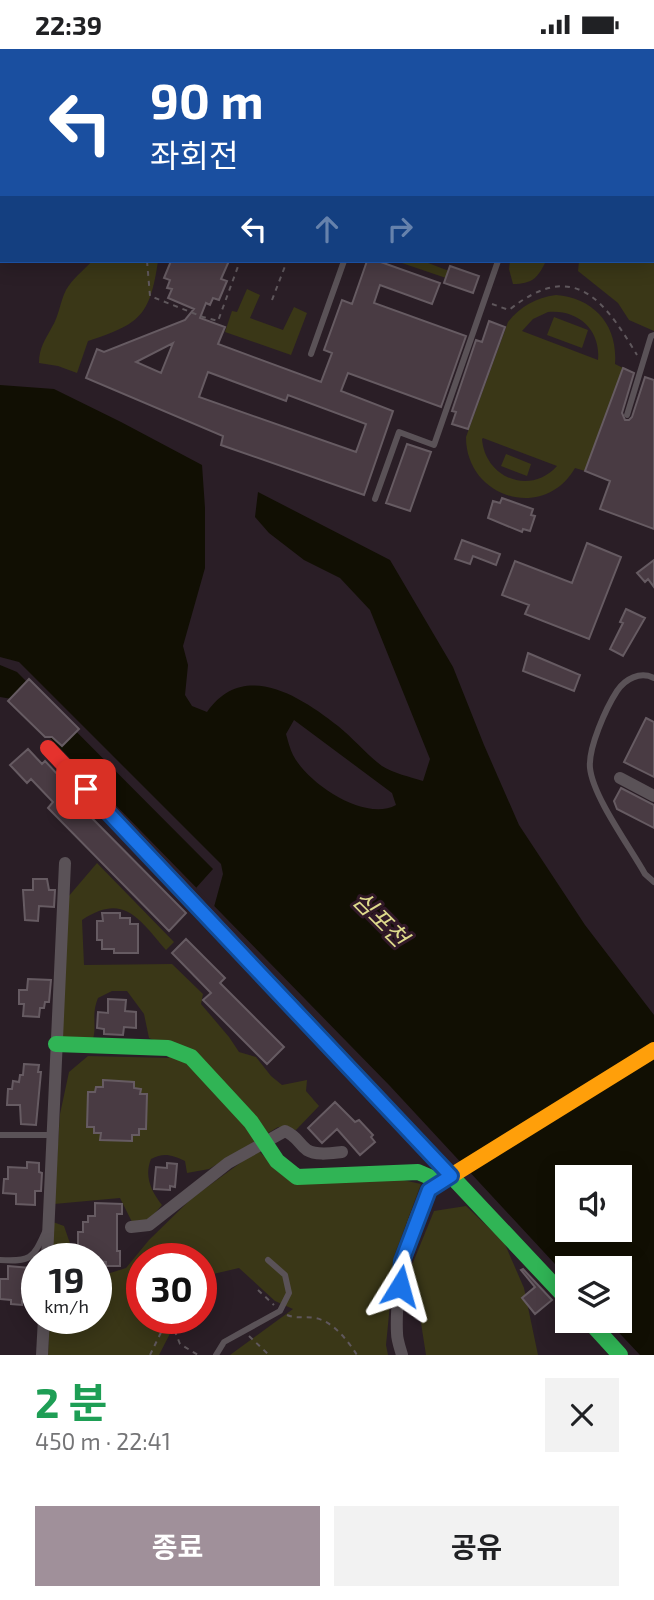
<!DOCTYPE html>
<html lang="ko">
<head>
<meta charset="utf-8">
<style>
  body { margin:0; font-family:"Exo 2","Noto Sans KR",sans-serif; background:#f2f2f2; color:#202124; height:100vh; display:flex; flex-direction:column; font-size:26px; white-space:nowrap }
  * { box-sizing:border-box; margin:0 }
  p { font-size:23px; color:#757577 }
  .icon { flex:none; width:38px; height:38px; fill:none; stroke:currentColor; stroke-width:2; stroke-linecap:round; stroke-linejoin:round }
  .map { position:relative; height:1306px; overflow:hidden }
  .details { display:flex; flex-direction:column; background:#fff; flex:1 }
  .details>* { flex:none }
  .top-card { position:absolute; left:0px; top:0px; width:654px; height:214px; box-shadow:0 4px 18px #0003; background:#1a4fa0; color:#fff; overflow:hidden }
  .fabs { position:absolute; left:555px; top:1116px; display:grid; gap:14px }
  .fabs a { display:grid; place-items:center; width:77px; height:77px; border-radius:0px; background:#fff; box-shadow:0 4px 18px #0003; font-size:35px }
  .speed { position:absolute; left:21px; top:1194px; display:flex; gap:14px; font-size:35px; font-weight:700; text-align:center }
  .speed>* { display:grid; place-content:center; width:91px; height:91px; border-radius:50%; background:#fff; box-shadow:0 4px 18px #0003; line-height:1 }
  .speed small { font-size:18px; font-weight:400 }
  .speed .limit { border:10px solid #d22; background:#fff; color:#111 }
  .pin { position:absolute; display:grid; place-items:center; width:60px; height:60px; color:#fff; margin:-30px; border-radius:14px; box-shadow:0 4px 10px #0006 }
  .me { position:absolute; width:77px; margin:-38px; rotate:8deg; stroke-linejoin:round; filter:drop-shadow(0 0 5px #0008) }
  .turn { display:flex; align-items:center; gap:24px; height:147px; padding:0 35px; font-size:32px }
  .turn .icon { width:91px; height:91px; stroke-width:2.5 }
  .turn b { display:block; font-size:49px; line-height:60px }
  .lanes { display:flex; align-items:center; height:66px; padding:0 35px; background:#0003; justify-content:center; gap:35px; direction:ltr }
  .lanes .off { opacity:.35 }
  .round { display:grid; place-items:center; flex:none; width:74px; height:74px; border-radius:0px; background:#f2f2f2 }
  .headline { display:flex; align-items:center; justify-content:space-between; height:119px; padding:0 35px }
  h1 { font-size:42px; font-weight:700; line-height:52px; color:#1e9e55 }
  .primary-button { display:flex; gap:14px; margin-top:auto; padding:14px 35px }
  .primary-button a { flex:1; height:80px; border-radius:0px; background:#a0909a; color:#fff; font-size:28px; font-weight:700; line-height:80px; text-align:center }
  .primary-button a+a { background:#f2f2f2; color:#202124 }
  .status { display:flex; justify-content:space-between; align-items:center; height:49px; padding:0 35px; background:#fff; direction:ltr }
  .status svg { height:19px; fill:currentColor }
  .map>svg:first-child { display:block }
  .green { fill:#3a3717; fill-rule:evenodd }
  .water { fill:#110f03; fill-rule:evenodd }
  .pier { fill:#2a1e26 }
  .building { fill:#493b43; stroke:#665b62; stroke-width:2; fill-rule:evenodd }
  .lines { fill:none; stroke-linecap:round; stroke-linejoin:round }
  .path { stroke:#5f575c; stroke-width:2; stroke-dasharray:5 5; stroke-linecap:butt }
  .lane { stroke:#5a5257; stroke-width:6 }
  .street { stroke:#5a5257; stroke-width:12 }
  .fast { stroke:#30b455; stroke-width:16 }
  .slow { stroke:#ff9f0a; stroke-width:16 }
  .jam { stroke:#e5322d; stroke-width:16 }
  .route-casing { stroke:#114b97; stroke-width:18 }
  .route { stroke:#1a73e8; stroke-width:12 }
  .labels { text-anchor:middle; dominant-baseline:central; stroke-width:6; stroke-linejoin:round; paint-order:stroke }
  .water-label { font-size:24px; font-style:italic; fill:#ddd98b; stroke:#301827 }
</style>
</head>
<body>
<div class="status"><b>22:39</b><svg viewBox="0 0 49 12"><path d="M0 12V9h3v3zM5 12V6h3v6zM10 12V3h3v9zM15 12V0h3v12zM26 1h20v11H26zM47 4h2v5h-2z"/></svg></div>
<div class="map">
<svg width="654" height="1306" viewBox="0 0 654 1306">
  <rect width="100%" height="100%" fill="#2a1e26"/>
  <path class="green" d="M653,157h1v125l-25,-11 -11,-17 -40,-32 1,-10h74z
    M92,212h66c-8,55 -18,63 -70,80l-11,32 -19,-7 -19,-3c0,-15 6,-23 13,-36 7,-11 8,-25 14,-37 7,-12 17,-19 26,-29z
    M396,212h27l26,10 -3,7z
    M510,212h36c-8,17 -14,23 -33,23l-4,-15z
    M247,240l13,6 -10,23 33,12 11,-23 13,6 -16,42 -66,-23 7,-21 5,1z
    M556,246c38,3 62,30 59,69l8,4 -38,103 -10,-3c-31,54 -109,30 -109,-31l42,-115c13,-16 27,-24 48,-27zM548,263c30,-3 53,18 50,48l-76,-29 11,-12zM482,390l1,-1 74,28c-27,30 -72,12 -75,-27z
    M554,268l34,13 -6,18 -35,-13z
    M506,405l25,10 -4,12 -26,-10z
    M97,814l77,79 -8,8c-27,-31 -42,-58 -84,-30l2,45 88,-1 31,30 -2,10 28,33 10,15 17,5 15,19 11,9 25,-5 -1,11 13,15 -23,24 -18,-3 -69,42 -22,4 -2,-12c-13,-6 -21,-9 -34,-2 -7,17 0,32 11,46 -9,11 -16,19 -30,17l-12,-24 -66,6 6,-90 9,-42 19,-16 81,2 -10,-16 -10,-4 -5,-24 -17,-23h-15l-14,7c-7,17 -1,27 -5,41l-31,-2 6,-140z
    M258,1101l25,26 120,4 18,4 -26,70 -9,91 2,10h-158l63,-46 -18,-8 -36,-33 -30,7 -8,8v-25h-59v60h36l-19,37h-111l2,-37h46v-47l14,2 16,-5 23,-28 43,-42z
    M466,1157l38,36 20,46 14,67h-112l-14,-90 22,-54z
    M53,1173l11,4 11,32h-24z"/>
  <path class="water" d="M0,336l54,4 67,33 81,43 3,43v60l-22,78 5,19 -3,30 7,11 15,6c36,-52 92,-17 131,14 15,12 28,28 44,40 11,7 28,11 41,15l7,-22 -60,-149 -30,-32 -36,-18 -35,-27 -14,-16 3,-25 132,68 63,107 31,78 35,80 66,100 69,90v340h-14l-32,-34h12v-52h-53v8l-177,-191 -378,-387 -12,-2zM294,671l98,73 4,12c-31,17 -88,-21 -103,-50 -3,-6 -5,-14 -7,-21zM567,1129h53v52h-53z"/>
  <path class="pier" d="M0,608l19,5 202,202 2,10 -9,33 -18,-19 17,-19 -196,-197 -17,-7z"/>
  <path class="building" d="M171,212h58l-8,18 6,2 -8,19 -6,-2 -3,7 -4,-2 -6,15 25,9 -7,17 103,38 11,-29 -8,-3 18,-50 10,4 15,-43h11l62,22 -8,21 -52,-19 -6,18 92,33 -25,71 -93,-34 -7,18 52,20 -29,84 -143,-50 2,-9 -137,-58 11,-29 7,3 81,-32 9,-11 -26,-11 4,-9 -5,-1 3,-8 -6,-2zM173,294l-12,30 -25,-11zM208,323l78,29 2,-6 78,29 -10,28 -157,-55z
    M450,217l29,10 -6,17 -29,-10z
    M489,272l16,6 -37,102 -16,-5 4,-12 -4,-1 24,-71 6,2z
    M623,319l11,5 -12,40 3,7h4l3,-3 13,-40 9,3v149l-54,-20 10,-28 -25,-10z
    M407,395l24,8 -21,59 -24,-8z
    M502,449l31,11 -2,6 4,1 -5,15 -7,-2 -1,3 -34,-14 5,-17 7,2z
    M462,491l38,14 -4,11 -23,-9 -3,8 -15,-5z
    M587,494l34,14 -32,82 -64,-25 4,-9 -27,-10 13,-34 57,22z
    M654,511v27l-6,-8 -3,3 -8,-9z
    M626,560l19,9 -22,38 -13,-7 13,-26 -3,-1z
    M528,604l52,22 -6,16 -51,-20z
    M29,630l50,50 -17,17 -10,-9h-7l-37,-36z
    M646,669l8,4v55l-30,-15z
    M28,700l14,15 3,-3 43,46 -4,3 102,103 -17,18 -121,-123 5,-6 -22,-23 -4,4 -17,-18z
    M621,739l33,17v23l-37,-19 -3,-8z
    M33,830h14l2,11h6l-1,17 -15,-1 -1,15 -13,-1 -2,-30h10z
    M102,864h18v5h10v6h8v29h-24v-4h-12v-9h-5v-19h6z
    M186,890l39,39 -5,5 64,64 -17,17 -64,-64 8,-7 -39,-40z
    M28,930l23,1 -2,22h-4l-1,6h-4l-1,9 -16,-1 1,-12h-5v-14h8z
    M108,950l18,1 -1,11 11,1v16l-12,-1 -1,8 -19,-1v-5l-7,-1 1,-16 10,1z
    M24,1015l15,1 -1,7h3l-5,53 -15,-1 -1,-19h-13l1,-16h4l1,-8 6,1 1,-7h3z
    M103,1031l31,2v6l7,1 -1,5h7l-1,35h-7v6h-7v6l-32,-1 1,-7h-7v-6h-7l1,-35h7l1,-5h7z
    M335,1053l20,20 4,-2 14,15 -2,2 4,5 -15,13 -23,-26 -15,14 -14,-15z
    M27,1113l12,1v9l3,1 -1,18h-6v14l-19,-1v-10l-13,-1 1,-14h4v-12l19,1z
    M167,1114l10,1 -2,23 -5,-1v4l-16,-1 2,-22 11,1z
    M95,1154l27,1v10h-5v37h3v15h-14v-4l-10,-1v-3h-11v-9h-7v-17h5v-10h5v-6h7z
    M8,1217l22,2 -1,19h6l-1,15 -12,-1v4l-11,-1v-4l-11,-1v-20h8z
    M523,1220l29,31 -17,14 -13,-16 13,-11 -14,-17z"/>
  <g class="lines">
    <path class="path" d="M615,0l1,2
      M585,2l1,-2
      M643,2v-2
      M653,38h1
      M147,212l3,35 53,21 15,4 22,-60
      M272,251l15,-39
      M492,255l17,6c64,-51 94,-12 128,45
      M258,1241l16,15
      M287,1266c9,4 18,1 28,3 18,3 33,23 42,37
      M160,1269l12,6 8,20 18,11
      M249,1287l20,19
      M150,1306l18,-37"/>
    <path class="lane" d="M49,0l13,2
      M94,2l1,-2
      M303,2v-2
      M539,2l1,-2
      M653,151h1
      M311,305l33,-93
      M627,366l24,-79 3,-1
      M375,450l24,-67 35,13 64,-184
      M654,629c-14,-7 -29,1 -37,13 -11,17 -29,57 -27,77 3,29 40,79 55,106l9,8
      M0,1086h52
      M0,1211c30,2 33,-1 45,-28
      M216,1306l8,-13 56,-31 9,-18 -4,-18 -17,-15"/>
    <path class="street" d="M620,729l34,18
      M131,1178l18,-2 79,-62 57,-32c13,6 13,12 22,19 10,6 25,3 35,2
      M47,1209l18,-395
      M42,1306l2,-37
      M402,1306c-2,-7 -5,-15 -5,-22 -2,-38 10,-134 46,-153"/>
    <path class="fast" d="M266,930l301,320
      M56,995l112,4 23,9 60,65 26,39 20,16 121,-5 21,9
      M589,1272l31,34"/>
    <path class="slow" d="M451,1127l203,-126"/>
    <path class="jam" d="M48,699l218,231"/>
  </g>
  <g class="lines">
    <defs>
      <path id="route" d="M86,740l365,387 -22,14 -27,71 -2,25"/>
    </defs>
    <use href="#route" class="route-casing"/>
    <use href="#route" class="route"/>
  </g>
  <g class="labels">
    <g class="water-label">
      <text transform="translate(381 869) rotate(45)">심포천</text>
    </g>
  </g>
</svg>
<div class="fabs">
<a><svg class="icon" aria-label="sound" viewBox="0 0 24 24"><path d="M4 9h4l5-4v14l-5-4H4zM17 9q2 3 0 6"/></svg></a>
<a><svg class="icon" aria-label="layers" viewBox="0 0 24 24"><path d="M12 4l9 5-9 5-9-5zM3 14l9 5 9-5"/></svg></a>
</div>
<div class="speed"><div>19<small>km/h</small></div><div class="limit">30</div></div>
<div class="pin" style="left:86px;top:740px;background:#d93025"><svg class="icon" aria-label="arrive" viewBox="0 0 24 24"><path d="M6 21V4h12l-3 4 3 4H6"/></svg></div>
<svg class="me" style="left:400px;top:1237px" viewBox="-20 -20 40 40"><path d="M0-17L14 15 0 8-14 15z" fill="#1a73e8" stroke="#fff" stroke-width="4"/></svg>
<div class="top-card">
<div class="turn"><svg class="icon" aria-label="left" viewBox="0 0 24 24"><path d="M17 20v-9H6M10 6l-5 5 5 5"/></svg><div><b>90 m</b>좌회전</div></div>
<div class="lanes"><svg class="icon" aria-label="left" viewBox="0 0 24 24"><path d="M17 20v-9H6M10 6l-5 5 5 5"/></svg><svg class="icon off" aria-label="ahead" viewBox="0 0 24 24"><path d="M12 20V5M6 11l6-6 6 6"/></svg><svg class="icon off" aria-label="right" viewBox="0 0 24 24"><path d="M7 20v-9h11M14 6l5 5-5 5"/></svg></div>
</div>
</div>
<section class="details">
<div class="headline"><div><h1>2 분</h1><p>450 m · 22:41</p></div><a class="round"><svg class="icon" aria-label="close" viewBox="0 0 24 24"><path d="M6 6l12 12M18 6L6 18"/></svg></a></div>
<div class="primary-button"><a>종료</a><a>공유</a></div>
</section>
</body>
</html>
